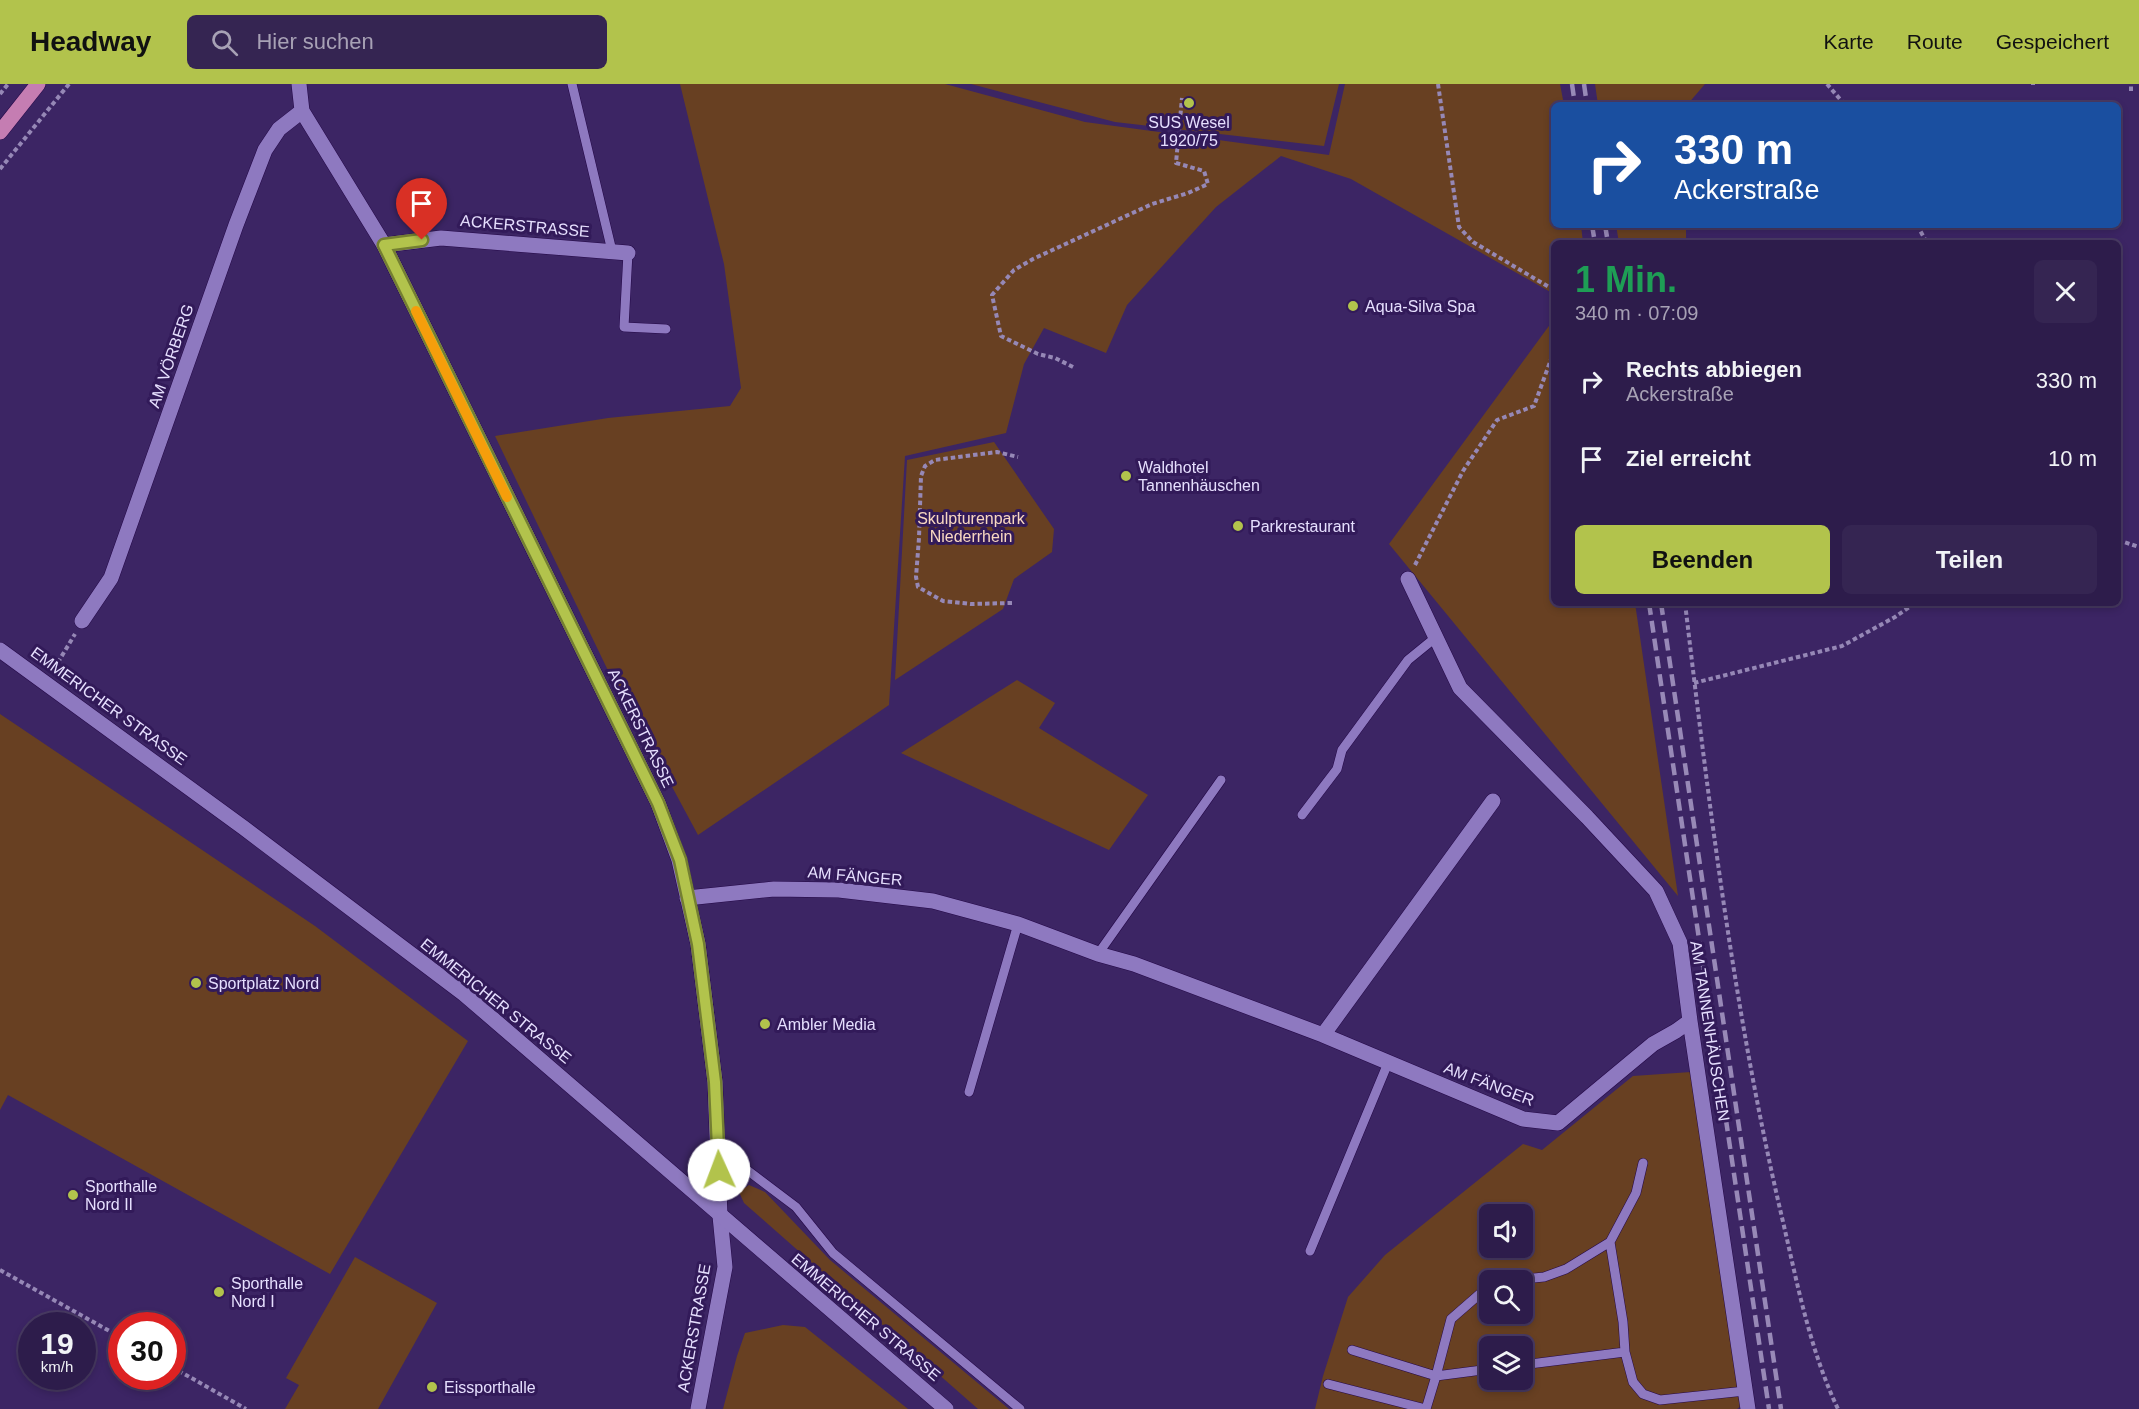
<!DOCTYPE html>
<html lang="de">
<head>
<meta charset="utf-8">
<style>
  body { margin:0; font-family:Arial,sans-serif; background:#352552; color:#f1f3f6; height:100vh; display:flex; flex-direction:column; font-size:22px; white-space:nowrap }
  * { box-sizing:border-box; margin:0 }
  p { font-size:20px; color:#a7a1b5 }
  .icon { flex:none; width:33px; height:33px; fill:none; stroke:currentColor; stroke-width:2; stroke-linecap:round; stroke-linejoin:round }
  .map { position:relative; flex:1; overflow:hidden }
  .details { position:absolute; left:1551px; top:156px; width:570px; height:366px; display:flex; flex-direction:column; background:#2d1c4b; border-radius:9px; box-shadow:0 3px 9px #0003,0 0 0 2px #483a63 }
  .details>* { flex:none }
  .banner { position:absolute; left:1551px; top:18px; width:570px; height:126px; border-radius:9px; box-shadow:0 3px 9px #0003,0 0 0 2px #483a63; background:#1a4fa0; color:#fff; overflow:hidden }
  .buttons { position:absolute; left:1479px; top:1120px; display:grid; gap:12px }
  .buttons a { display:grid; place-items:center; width:54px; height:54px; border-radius:9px; background:#2d1c4b; box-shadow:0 3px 9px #0003,0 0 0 2px #483a63; font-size:30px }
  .speed { position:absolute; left:18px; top:1228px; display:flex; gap:12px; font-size:30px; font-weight:700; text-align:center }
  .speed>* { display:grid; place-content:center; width:78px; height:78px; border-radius:50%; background:#2d1c4b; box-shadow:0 3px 9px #0003,0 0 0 2px #483a63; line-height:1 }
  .speed small { font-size:15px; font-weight:400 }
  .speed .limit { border:9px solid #d22; background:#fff; color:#111 }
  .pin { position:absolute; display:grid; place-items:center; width:51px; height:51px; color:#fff; margin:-62px -26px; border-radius:50% 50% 50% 0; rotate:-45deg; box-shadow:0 0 6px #0007 }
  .pin .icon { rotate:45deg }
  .me { position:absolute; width:66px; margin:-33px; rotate:358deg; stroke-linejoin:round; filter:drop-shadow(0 0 4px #0008) }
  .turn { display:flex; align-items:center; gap:21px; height:126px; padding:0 24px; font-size:27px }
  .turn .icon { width:78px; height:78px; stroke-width:2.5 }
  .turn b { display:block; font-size:42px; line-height:51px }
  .round { display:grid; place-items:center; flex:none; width:63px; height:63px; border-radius:9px; background:#352552 }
  .headline { display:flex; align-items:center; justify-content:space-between; height:102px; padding:0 24px }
  h1 { font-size:36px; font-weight:700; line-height:45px; color:#1e9e55 }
  .primary-button { display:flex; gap:12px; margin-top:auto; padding:12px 24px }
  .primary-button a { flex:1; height:69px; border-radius:9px; background:#b2c34c; color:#111; font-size:24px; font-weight:700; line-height:69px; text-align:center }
  .primary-button a+a { background:#352552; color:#f1f3f6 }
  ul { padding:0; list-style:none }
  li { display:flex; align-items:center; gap:18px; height:78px; padding:0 24px }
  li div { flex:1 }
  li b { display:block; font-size:22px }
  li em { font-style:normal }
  header { display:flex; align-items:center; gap:36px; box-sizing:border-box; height:84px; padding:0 30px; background:#b2c34c; color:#111 }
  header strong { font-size:28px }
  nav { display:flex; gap:33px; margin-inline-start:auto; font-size:21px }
  .search { width:420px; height:54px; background:#352552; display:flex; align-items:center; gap:15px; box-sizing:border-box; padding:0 21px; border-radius:9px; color:#a7a1b5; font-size:22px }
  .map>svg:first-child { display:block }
  .green { fill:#684022; fill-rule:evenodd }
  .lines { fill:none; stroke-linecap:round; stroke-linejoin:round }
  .service-casing { stroke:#240847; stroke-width:10 }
  .minor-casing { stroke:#240847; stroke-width:16 }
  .secondary-casing { stroke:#240847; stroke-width:16 }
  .primary-casing { stroke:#240847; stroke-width:16 }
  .path { stroke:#9688b6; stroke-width:4; stroke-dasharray:4.5 3; stroke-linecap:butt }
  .service { stroke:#8e79c0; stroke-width:9 }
  .minor { stroke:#8e79c0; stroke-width:15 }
  .secondary { stroke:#8e79c0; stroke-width:15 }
  .primary { stroke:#c57db2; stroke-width:15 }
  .rail { stroke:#9889b7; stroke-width:4.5; stroke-dasharray:12 6; stroke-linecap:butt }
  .route-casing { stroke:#747f31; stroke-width:15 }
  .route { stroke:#b2c34c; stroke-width:10 }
  .slow { stroke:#f59e0b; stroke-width:10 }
  .poi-dot { fill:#b2c34c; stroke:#321a59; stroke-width:2 }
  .labels { text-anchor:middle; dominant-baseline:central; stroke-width:6; stroke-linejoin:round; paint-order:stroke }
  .poi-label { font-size:16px; fill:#e6dffe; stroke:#321a59; text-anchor:start }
  .street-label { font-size:16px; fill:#e6dffe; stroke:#321a59 }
  .park-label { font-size:16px; fill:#f8d8c1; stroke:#321a59 }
</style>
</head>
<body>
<header>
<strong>Headway</strong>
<div class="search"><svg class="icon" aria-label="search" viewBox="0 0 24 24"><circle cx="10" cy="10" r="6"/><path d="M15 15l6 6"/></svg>Hier suchen</div>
<nav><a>Karte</a><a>Route</a><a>Gespeichert</a></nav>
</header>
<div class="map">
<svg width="2139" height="1325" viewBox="0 0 2139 1325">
  <rect width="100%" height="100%" fill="#3c2564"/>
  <path class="green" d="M680,0h265l140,38 244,33 16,-71h215l4,21h-10v120h27l2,18h-29v51l-203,-115 -70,-23 -65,51 -89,98 -21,48 -62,-25 -20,36 -18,69 -101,23 -16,249 -191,130 -42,-78 -15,-18 -146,-303 113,-18 122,-12 11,-18 -17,-124z
    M971,0h368l-15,62 -209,-24z
    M1595,0h110l-18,21h-89z
    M1616,141h70v18h-67z
    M1554,235v284h81l43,293 -289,-352z
    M994,358l60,87 -2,23 -38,27 -11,30 -108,71 12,-220z
    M1017,596l38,23 -16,25 109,67 -39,55 -208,-97z
    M0,630l315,212 153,115 -138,233 -322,-179 -8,15z
    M1691,988l50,334 -4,3h-422l8,-33 25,-79 37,-42 138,-111 19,6 91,-74zM1490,1131h32v33h-32zM1490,1197h32v33h-32zM1490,1263h32v33h-32z
    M749,1101l16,7 65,68 179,149h-31l-234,-206 -5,-11z
    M355,1173l82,46 -59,106h-93l14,-24 -13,-7z
    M783,1241l22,2 103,82h-185l14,-53 8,-23z"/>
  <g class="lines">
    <defs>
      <path id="service" d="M572,0l40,167
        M628,169l-4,74 42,2
        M1302,731l35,-46 5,-19 66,-90 27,-22
        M1098,870l123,-174
        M969,1008l49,-168
        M718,1064l78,59 37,46 187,156
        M1643,1079l-7,30 -26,49 13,80 2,30 8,30 10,12 17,6 85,-9
        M1310,1167l78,-188
        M1504,1197l40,-4 22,-8 44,-27
        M1490,1201l-39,34 -15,57 54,-7
        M1522,1281l103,-13
        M1328,1300l98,25 10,-33 -84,-26"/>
      <path id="minor" d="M299,0l3,27 82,134 274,558 21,57 19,84 17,138 5,134 5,51 -27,142
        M384,161l57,-7 187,15
        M1408,495l52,109 127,129 69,74 24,52 10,78 58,388
        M82,537l29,-43 125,-353 29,-75 14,-21 23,-18
        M687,814l87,-9 65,1 94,11 85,23 80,30 36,10 189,71 200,84 35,4 95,-79 23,-13 14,-10
        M1323,951l170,-234"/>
      <path id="secondary" d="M0,566l244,178 220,166 482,415"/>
      <path id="primary" d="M0,48l38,-48"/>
    </defs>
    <use href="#service" class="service-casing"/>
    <use href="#minor" class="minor-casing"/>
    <use href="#secondary" class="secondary-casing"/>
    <use href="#primary" class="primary-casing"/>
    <path class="path" d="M1438,0l21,143 14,15 81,48
      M1827,0l18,21
      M2033,1v-1
      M2131,7v-7
      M0,10l8,-10
      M0,85l69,-85
      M1917,141l10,18
      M1073,283l-18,-9 -17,-4 -37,-18 -9,-41 22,-25 19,-11 119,-55 36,-11 20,-9 -4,-13 -28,-8 6,-65
      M2118,456l21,7
      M1415,481l48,-94 34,-51 37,-14 20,-55
      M1012,519l-41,1 -28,-3 -25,-14 -2,-10 3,-39 2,-62 4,-10 10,-6 62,-8 21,5
      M1685,519c24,202 49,407 95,606 16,67 28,137 58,200
      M54,585l21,-35
      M1694,599l148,-37 53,-29 20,-14
      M0,1186l122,68
      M172,1283l74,42"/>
    <use href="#service" class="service"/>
    <use href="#minor" class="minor"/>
    <use href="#secondary" class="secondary"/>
    <use href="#primary" class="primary"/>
    <path class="rail" d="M1572,0l3,21
      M1584,0l3,21
      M1592,141l3,18
      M1605,141l3,18
      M1649,519l120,806
      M1661,519l120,806"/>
  </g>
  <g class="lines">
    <defs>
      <path id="route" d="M422,156l-38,5 274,558 22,57 18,84 17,138 4,88"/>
    </defs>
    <use href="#route" class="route-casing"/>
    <use href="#route" class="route"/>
    <path class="slow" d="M416,227l91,186"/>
  </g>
  <g class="poi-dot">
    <circle cx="1189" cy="19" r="6"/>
    <circle cx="1353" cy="222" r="6"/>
    <circle cx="1126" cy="392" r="6"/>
    <circle cx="1238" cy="442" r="6"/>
    <circle cx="196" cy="899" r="6"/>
    <circle cx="765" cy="940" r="6"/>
    <circle cx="73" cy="1111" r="6"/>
    <circle cx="219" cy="1208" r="6"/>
    <circle cx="432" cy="1303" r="6"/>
  </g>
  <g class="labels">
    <g class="poi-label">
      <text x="1189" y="38" text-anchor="middle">SUS Wesel<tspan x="1189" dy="18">1920/75</tspan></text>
      <text x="1365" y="222">Aqua-Silva Spa</text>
      <text x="1138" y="383">Waldhotel<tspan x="1138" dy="18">Tannenhäuschen</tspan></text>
      <text x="1250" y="442">Parkrestaurant</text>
      <text x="208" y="899">Sportplatz Nord</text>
      <text x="777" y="940">Ambler Media</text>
      <text x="85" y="1102">Sporthalle<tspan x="85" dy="18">Nord II</tspan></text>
      <text x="231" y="1199">Sporthalle<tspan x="231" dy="18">Nord I</tspan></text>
      <text x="444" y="1303">Eissporthalle</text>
    </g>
    <g class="street-label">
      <text transform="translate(525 142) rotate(5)">ACKERSTRASSE</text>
      <text transform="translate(171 272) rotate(-71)">AM VÖRBERG</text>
      <text transform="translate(109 622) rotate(36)">EMMERICHER STRASSE</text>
      <text transform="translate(641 644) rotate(64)">ACKERSTRASSE</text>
      <text transform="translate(855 792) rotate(5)">AM FÄNGER</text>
      <text transform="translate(496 917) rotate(39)">EMMERICHER STRASSE</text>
      <text transform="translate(1710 947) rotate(81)">AM TANNENHÄUSCHEN</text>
      <text transform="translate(1489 1000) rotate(21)">AM FÄNGER</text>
      <text transform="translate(866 1233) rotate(40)">EMMERICHER STRASSE</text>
      <text transform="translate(694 1244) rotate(-80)">ACKERSTRASSE</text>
    </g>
    <g class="park-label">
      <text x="971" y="434">Skulpturenpark<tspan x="971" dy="18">Niederrhein</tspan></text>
    </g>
  </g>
</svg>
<div class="buttons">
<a><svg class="icon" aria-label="sound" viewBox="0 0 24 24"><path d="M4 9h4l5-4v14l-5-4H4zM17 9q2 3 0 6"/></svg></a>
<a><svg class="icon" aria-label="search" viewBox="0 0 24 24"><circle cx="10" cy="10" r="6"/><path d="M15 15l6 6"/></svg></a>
<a><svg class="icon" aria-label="layers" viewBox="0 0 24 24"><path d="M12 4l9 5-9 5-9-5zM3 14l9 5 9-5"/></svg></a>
</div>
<div class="speed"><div>19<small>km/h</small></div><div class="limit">30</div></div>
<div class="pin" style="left:422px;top:156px;background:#d93025"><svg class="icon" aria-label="arrive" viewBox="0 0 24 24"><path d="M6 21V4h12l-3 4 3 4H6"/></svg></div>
<svg class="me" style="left:719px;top:1086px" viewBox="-20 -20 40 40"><circle r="19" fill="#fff"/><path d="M0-13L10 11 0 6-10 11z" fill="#b2c34c"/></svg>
<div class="banner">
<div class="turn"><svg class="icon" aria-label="right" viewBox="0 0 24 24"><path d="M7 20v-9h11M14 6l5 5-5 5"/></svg><div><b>330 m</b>Ackerstraße</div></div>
</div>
<section class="details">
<div class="headline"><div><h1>1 Min.</h1><p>340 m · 07:09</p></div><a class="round"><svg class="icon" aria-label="close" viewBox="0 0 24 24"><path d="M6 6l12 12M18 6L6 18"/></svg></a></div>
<ul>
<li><svg class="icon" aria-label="right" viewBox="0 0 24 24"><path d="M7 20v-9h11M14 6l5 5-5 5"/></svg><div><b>Rechts abbiegen</b><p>Ackerstraße</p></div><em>330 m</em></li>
<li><svg class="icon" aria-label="arrive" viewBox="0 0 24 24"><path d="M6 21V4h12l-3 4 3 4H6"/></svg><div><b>Ziel erreicht</b></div><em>10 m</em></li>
</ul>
<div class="primary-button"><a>Beenden</a><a>Teilen</a></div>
</section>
</div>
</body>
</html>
